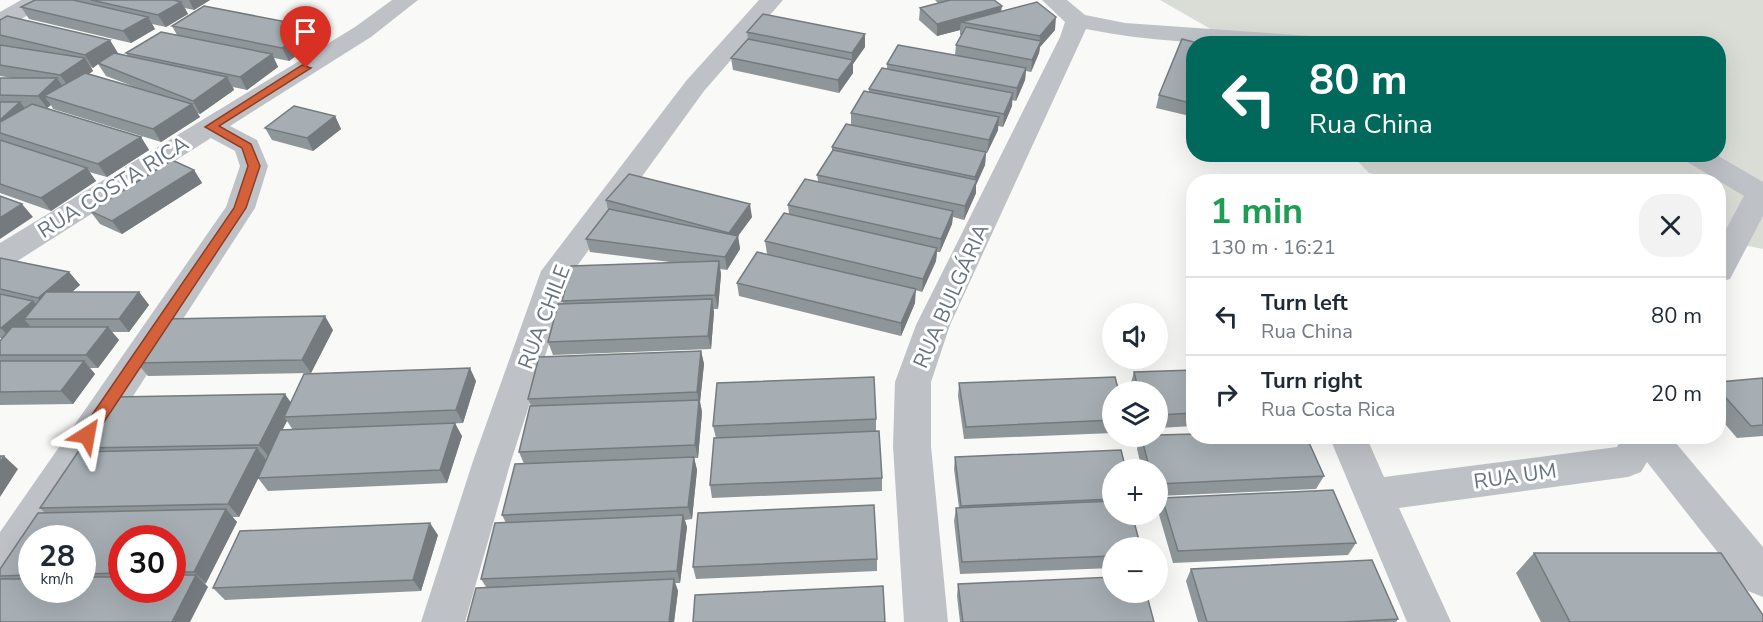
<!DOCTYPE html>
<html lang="en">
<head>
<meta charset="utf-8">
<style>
  body { margin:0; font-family:"Nunito Sans",sans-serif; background:#f2f2f3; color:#1f2937; height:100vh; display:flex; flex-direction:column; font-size:22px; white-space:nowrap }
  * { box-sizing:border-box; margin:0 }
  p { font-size:20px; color:#747a83 }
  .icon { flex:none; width:33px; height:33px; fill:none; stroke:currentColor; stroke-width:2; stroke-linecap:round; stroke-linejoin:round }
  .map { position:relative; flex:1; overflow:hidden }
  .side { position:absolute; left:1186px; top:174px; width:540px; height:270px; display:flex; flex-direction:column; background:#fff; border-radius:24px; box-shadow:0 6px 24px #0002 }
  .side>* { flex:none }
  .hud { position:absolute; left:1186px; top:36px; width:540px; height:126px; border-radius:24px; box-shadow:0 6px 24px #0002; background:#00695c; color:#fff; overflow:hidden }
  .controls { position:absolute; left:1102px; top:303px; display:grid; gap:12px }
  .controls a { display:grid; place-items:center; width:66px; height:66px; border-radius:50%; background:#fff; box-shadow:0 6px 24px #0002; font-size:30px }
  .speed { position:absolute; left:18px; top:525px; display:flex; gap:12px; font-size:30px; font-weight:700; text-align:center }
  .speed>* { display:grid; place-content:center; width:78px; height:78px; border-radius:50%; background:#fff; box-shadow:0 6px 24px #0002; line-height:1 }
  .speed small { font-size:15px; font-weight:400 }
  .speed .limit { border:9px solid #d22; background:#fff; color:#111 }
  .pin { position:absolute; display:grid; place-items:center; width:51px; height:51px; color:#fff; margin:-62px -26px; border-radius:50% 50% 50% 0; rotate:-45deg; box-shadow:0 0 6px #0007 }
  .pin .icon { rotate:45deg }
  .me { position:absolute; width:66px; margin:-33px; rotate:34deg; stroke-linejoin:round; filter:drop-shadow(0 0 4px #0008) }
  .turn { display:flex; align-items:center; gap:21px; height:126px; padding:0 24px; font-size:27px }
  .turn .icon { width:78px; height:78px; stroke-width:2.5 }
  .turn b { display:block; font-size:42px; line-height:51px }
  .round { display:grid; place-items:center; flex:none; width:63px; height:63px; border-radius:24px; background:#f2f2f3 }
  .summary { display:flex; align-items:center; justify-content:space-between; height:102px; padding:0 24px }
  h1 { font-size:36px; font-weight:700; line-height:45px; color:#1e9e55 }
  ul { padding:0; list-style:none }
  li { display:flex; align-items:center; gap:18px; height:78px; padding:0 24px; border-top:2px solid #e0e1e3 }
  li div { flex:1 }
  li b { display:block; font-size:22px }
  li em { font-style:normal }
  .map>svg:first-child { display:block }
  .green { fill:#d9ddd6 }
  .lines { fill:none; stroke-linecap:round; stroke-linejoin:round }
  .minor { fill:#bec2c6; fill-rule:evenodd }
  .wall { fill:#8f969a; fill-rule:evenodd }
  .shaded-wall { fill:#747a7d }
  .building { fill:#a6aeb3; stroke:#747a7d; stroke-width:1.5 }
  .route { fill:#d5613b; stroke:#8a3f26; stroke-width:1.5 }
  .labels { text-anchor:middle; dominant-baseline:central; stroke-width:6; stroke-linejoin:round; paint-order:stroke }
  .street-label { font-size:21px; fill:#66747f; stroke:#fff }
</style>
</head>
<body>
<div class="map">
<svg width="1763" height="622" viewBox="0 0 1763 622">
  <rect width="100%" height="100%" fill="#f9f9f7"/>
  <path class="green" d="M1160,0h603v249l-44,-9v-58l-306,-1 -44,-8 -17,-18 367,-1v-110l-484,-1z"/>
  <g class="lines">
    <path class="minor" d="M21,0h27l-3,5 -37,22 -8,2v-17z
      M392,0h26l-47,37 -141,89 27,14 11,26 -13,42 -214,330h-9c0,23 -11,39 -32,47v-53l226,-325 14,-41 -5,-15 -24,-13 -200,127 -11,3v-25l355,-216z
      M759,0h24l-79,91 -132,182 -61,188 -46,161h-44l52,-161 68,-190 145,-190z
      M1042,0h25l18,15 40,8 200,14 9,2 3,5c-84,0 -168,2 -251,-15l-136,296 -19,57v64l17,176h-44l-11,-176 2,-64 21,-57 144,-288 5,-15z
      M1680,154h35l48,28v34l-33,63 -11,3v-40l25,-46 -60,-36z
      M1329,436h37l18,41 233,-30 6,-11h47l93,111v50l-15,-6 -101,-129 -6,10 -13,5 -229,31 52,114h-44z"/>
  </g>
  <path class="wall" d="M35,0h175l-16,10 -9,-2 3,6 -22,13 -14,-3 3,5 -24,14 -102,-24 -8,-12z
    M935,0h59l7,11 54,19 -15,17 -1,6 -8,19 -5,-1 -1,9 -9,21 -4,-1v6l-9,21 -5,-1v4l-11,23h-1l-1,12 -9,20v8l-12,27 -11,-3 -1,7 -12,28h-3l-1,9 -14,31 -7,-2v13l-14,33 -162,-40 -2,-13 30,-29 -2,-13 24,-27 -1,-9 30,-24 -1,-6 15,-24v-4l19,-22v-12l18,-21v-3l18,-20v-5l68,-9 1,-10 6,-10h-2v-5l-23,6 -18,-16 1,-12 18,-5z
    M0,20l128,36 -2,-3 51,-18 -5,-9 140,1 6,13 -29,21 -15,-3 4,9 -31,23 -14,-3 1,3 -34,24 -3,-1 3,4 -39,25 -108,-33 -2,-4 -4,3 94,29 8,13 -42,27 -18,-5 7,9 -45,30 -51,-18v-115h12l-12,-2zM98,64l8,12 29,11 -46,-13 4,-3 -2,-4 2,1z
    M747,32l118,2v13l-12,17v9l-14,20 -106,-23 -2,-12 17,-19z
    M1194,44v73l-38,-9 3,-13z
    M335,116l6,13 -28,22 -41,-11 -7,-12z
    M194,170l8,13 -80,51 -22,-10 -10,-13z
    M606,200l146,17 -14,19 2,13 -13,21 -7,-1 1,5 -3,35h-5l1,3 -3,37 -158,6 -5,-13 15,-38 -1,-3 108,-39 -80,-10 -4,-13 22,-29z
    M0,258l69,14 11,13 -8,7h67l10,13 -20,27h-17l7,8 -21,28h-8l5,6 -22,30 -73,1v-64l2,-3h-2z
    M333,330l-22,43 -163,3 -11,-13z
    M701,351l3,13 -4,38 2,10 -4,46h-4l3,12 -5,49 -7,1 2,7 -7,56h-5l3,8 -4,31h-207l19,-35 -5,-8 25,-56 -4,-8 22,-51 -5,-12 12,-46 -3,-7z
    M1194,370v56l-36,2v-36h-26l-2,-6 4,-14z
    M1763,378v58l-26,2 -18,-21v-35z
    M476,381l-13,42 -40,2 39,11 -15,47 -179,8 -10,-13 -19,39h-7l5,5 -31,61 -1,1 3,3 -208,35v-53l45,-56 -5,-5 45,-56 -4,-4 210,-46zM287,421l6,9h-11zM32,538h50v52h-50zM122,538h50v52h-50z
    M959,383l154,9v41l-149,6 -6,-43z
    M876,419v12l6,47v13l-170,7 -2,-13 6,-47 -3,-12z
    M1140,436l184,40 -8,13 -158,7v-26h-16l-5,-21z
    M955,457l158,13v98l-153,6 -6,-53 2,-13h3l-5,-39z
    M1162,498l194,45 -8,12 -175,8 -15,-52z
    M438,535l-17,56 -196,9 -12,-12z
    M1534,553l229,69h-222l-25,-49z
    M877,559v12l-181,8 -3,-12z
    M1191,569l207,50 -2,3h-198l-12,-41z
    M958,584l196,38h-194l-3,-26z"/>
  <path class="shaded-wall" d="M189,0h21l-16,10z
    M181,2l7,12 -22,13 -8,-12z
    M1002,6l-2,12 -39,4 -1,8 -23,6v-12z
    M148,17l7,12 -24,14 -8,-12z
    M1056,17l-1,13 -15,17 -1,6 -8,19 1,-12 7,-16 1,-8z
    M312,27l6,13 -29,21 -7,-13z
    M865,34v13l-12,17v9l-14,20 -1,-13 14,-18v-9z
    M110,40l8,13 -18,11 -2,-1v1l-5,4 -8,-13z
    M272,54l6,13 -31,23 -7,-13z
    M85,58l8,13 -24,16 -9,-12z
    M1026,68l-1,12 -9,21 1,-13z
    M227,77l7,13 -34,24 -7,-13z
    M57,78l9,13 -22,5 7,9 -4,3 -9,-12z
    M1013,93l-1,13 -9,21 1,-13z
    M20,102l10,13 -30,6v-1z
    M192,104l8,13 -39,25 -8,-13z
    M335,116l6,13 -28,22 -6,-13z
    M999,117l-1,13 -11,23 2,-13z
    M141,137l8,13 -42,27 -9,-13z
    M986,152l-1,13 -9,20v8l-12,27 1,-14 10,-22v-7z
    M87,168l9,13 -45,30 -10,-13z
    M194,170l8,13 -80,51 -10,-13z
    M22,204l11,13 -33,22v-21z
    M750,204l2,13 -14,19 2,13 -13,21 -2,-13 6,-11 -2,-13z
    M953,211l-1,13 -12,28 1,-13z
    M937,248l-1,13 -14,31 1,-13z
    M719,261l2,13 -3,35 -3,-14z
    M69,272l11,13 -30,26 -12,-13z
    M916,289l-1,14 -14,33v-13z
    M139,292l10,13 -20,27 -10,-13z
    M712,299l2,13 -3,37 -3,-13z
    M33,301l12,13 -21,5 6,7 -17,15 -12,-13z
    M325,316l8,14 -22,43 -9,-13z
    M108,327l11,13 -21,28 -12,-13z
    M701,351l3,13 -4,38 2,10 -4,46 -3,-13 4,-42 -2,-11z
    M84,361l11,13 -22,30 -12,-13z
    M470,368l6,13 -13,42 -7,-13z
    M285,394l9,13 -10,10 3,4 -18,36 -10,-12z
    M455,423l7,13 -15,47 -7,-13z
    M257,448l10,13 -28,56 -11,-13z
    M4,456l14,13 -18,28v-34z
    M694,457l3,13 -5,49 -4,-12z
    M226,509l11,13 -31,61 -12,-11z
    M683,515l4,12 -7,56 -3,-12z
    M430,523l8,12 -17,56 -8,-11z
    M196,575l12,12 -18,35h-18z
    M674,579l4,12 -4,31h-5z"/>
  <path class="building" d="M35,0h38l75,17 -25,14 -102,-24z
    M91,0h83l7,2 -23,13z
    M950,0h44l8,6 -65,18 -17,-16z
    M1037,2l19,15 -16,19 -79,-14z
    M204,6l108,21 -30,21 -110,-22z
    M763,14l102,20 -13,19 -105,-21z
    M7,16l103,24 -25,15 -85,-20v-15z
    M966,27l75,14 -9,19 -76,-15z
    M161,32l111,22 -32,23 -114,-24z
    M748,39l105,21 -15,20 -107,-22z
    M1182,39l19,5h-7v60l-35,-9z
    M0,45l85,13 -25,17 -60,-10z
    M898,45l128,23 -9,20 -130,-24z
    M114,53l113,24 -34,24 -95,-38z
    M882,68l131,25 -9,21 -135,-25z
    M85,73l107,31 -39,25 -109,-33z
    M0,78h57l-19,18 -38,-1z
    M864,91l135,26 -10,23 -138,-27z
    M0,102h20l-20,18z
    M32,104l109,33 -43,27 -98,-31v-11z
    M294,106l41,10 -28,22 -42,-10z
    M846,124l140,28 -11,25 -143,-30z
    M0,140l87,28 -46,30 -41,-14z
    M833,150l144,30 -12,26 -148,-31z
    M172,160l22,10 -82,51 -22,-10z
    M629,174l121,30 -21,29 -123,-33z
    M805,179l148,32 -12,28 -153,-34z
    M0,196l22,8 -22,14z
    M609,209l129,27 -13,21 -139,-18z
    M784,213l153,35 -14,31 -158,-38z
    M757,252l159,37 -15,34 -164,-40z
    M0,258l69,14 -31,26 -38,-9z
    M719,261l-4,34 -153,6 9,-35z
    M46,292h93l-20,27h-95z
    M0,294l33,7 -32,27 -1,-1z
    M712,299l-4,37 -160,6 10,-38z
    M325,316l-23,44 -165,3 29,-44z
    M12,327h96l-22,28h-86v-14z
    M701,351l-4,41 -169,7 11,-42z
    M0,361h84l-23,30 -61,1z
    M470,368l-14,42 -172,7 20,-43z
    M1194,370v43l-36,2v-23h-19l-5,-20z
    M874,377l2,42 -163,7 4,-43z
    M1115,377l4,15h-6v28l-147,7 -7,-44z
    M1763,378v47l-12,1 -32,-36v-8z
    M285,394l-26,51 -178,3 34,-51z
    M699,400l-4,45 -176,7 11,-46z
    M455,423l-15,47 -182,8 22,-48z
    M879,431l3,47 -172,7 4,-47z
    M1194,434v2h112l18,40 -166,8v-14h-8l-9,-34h17v-1z
    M257,448l-29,56 -188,4 38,-56z
    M1121,450l5,20h-13v29l-152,7 -6,-49z
    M0,456h4l-4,7z
    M694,457l-6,50 -186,8 13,-51z
    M1333,490l23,53 -178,8 -16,-53z
    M1113,501v13h19l9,34h-28v8l-151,6 -6,-54z
    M874,505l3,54 -184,8 5,-54z
    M226,509l-32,63h-22v-34h-50v35l-40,1v-36h-50v37l-32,1v-7l38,-56z
    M683,515l-6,56 -196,8 14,-56z
    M430,523l-17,57 -200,8 27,-57z
    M1534,553h187l42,62v7h-193z
    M1372,560l26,59 -55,3h-136l-16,-53z
    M172,575h24l-24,47h-172v-43h32v11h50v-13h40v13h50z
    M1113,577v15h33l8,30h-191l-5,-38z
    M674,579l-5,43h-202l9,-34z
    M883,586l2,36h-192l2,-27z"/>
  <path class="route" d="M302,65l9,3 -92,58 32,18 9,22 -14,42 -154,232h-11l-2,-5 2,-4 153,-223 14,-42 -6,-18 -37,-21z"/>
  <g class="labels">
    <g class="street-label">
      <text transform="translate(113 187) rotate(-32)">RUA COSTA RICA</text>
      <text transform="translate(951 296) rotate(-66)">RUA BULGÁRIA</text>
      <text transform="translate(544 317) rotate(-69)">RUA CHILE</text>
      <text transform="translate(1515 476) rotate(-8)">RUA UM</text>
    </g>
  </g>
</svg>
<div class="controls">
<a><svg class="icon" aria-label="sound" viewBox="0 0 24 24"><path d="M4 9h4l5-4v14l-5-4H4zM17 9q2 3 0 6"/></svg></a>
<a><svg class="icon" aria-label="layers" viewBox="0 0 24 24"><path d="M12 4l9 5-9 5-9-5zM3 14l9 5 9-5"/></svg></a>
<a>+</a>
<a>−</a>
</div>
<div class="speed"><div>28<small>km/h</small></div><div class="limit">30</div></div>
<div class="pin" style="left:306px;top:68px;background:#d93025"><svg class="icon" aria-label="arrive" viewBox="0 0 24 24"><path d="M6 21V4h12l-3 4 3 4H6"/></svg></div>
<svg class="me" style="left:87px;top:435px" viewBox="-20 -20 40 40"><path d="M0-17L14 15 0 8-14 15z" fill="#d5613b" stroke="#fff" stroke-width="4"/></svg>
<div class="hud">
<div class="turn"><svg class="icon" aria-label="left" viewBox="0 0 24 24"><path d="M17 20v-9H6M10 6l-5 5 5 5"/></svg><div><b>80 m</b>Rua China</div></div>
</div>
<section class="side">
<div class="summary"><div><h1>1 min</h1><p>130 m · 16:21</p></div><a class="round"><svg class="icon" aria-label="close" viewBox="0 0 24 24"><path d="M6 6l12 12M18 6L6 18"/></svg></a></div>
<ul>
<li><svg class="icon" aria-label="left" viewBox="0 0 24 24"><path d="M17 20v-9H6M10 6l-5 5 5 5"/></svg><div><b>Turn left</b><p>Rua China</p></div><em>80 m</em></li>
<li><svg class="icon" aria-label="right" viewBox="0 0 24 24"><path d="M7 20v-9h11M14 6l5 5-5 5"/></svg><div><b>Turn right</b><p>Rua Costa Rica</p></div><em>20 m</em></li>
</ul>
</section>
</div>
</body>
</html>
